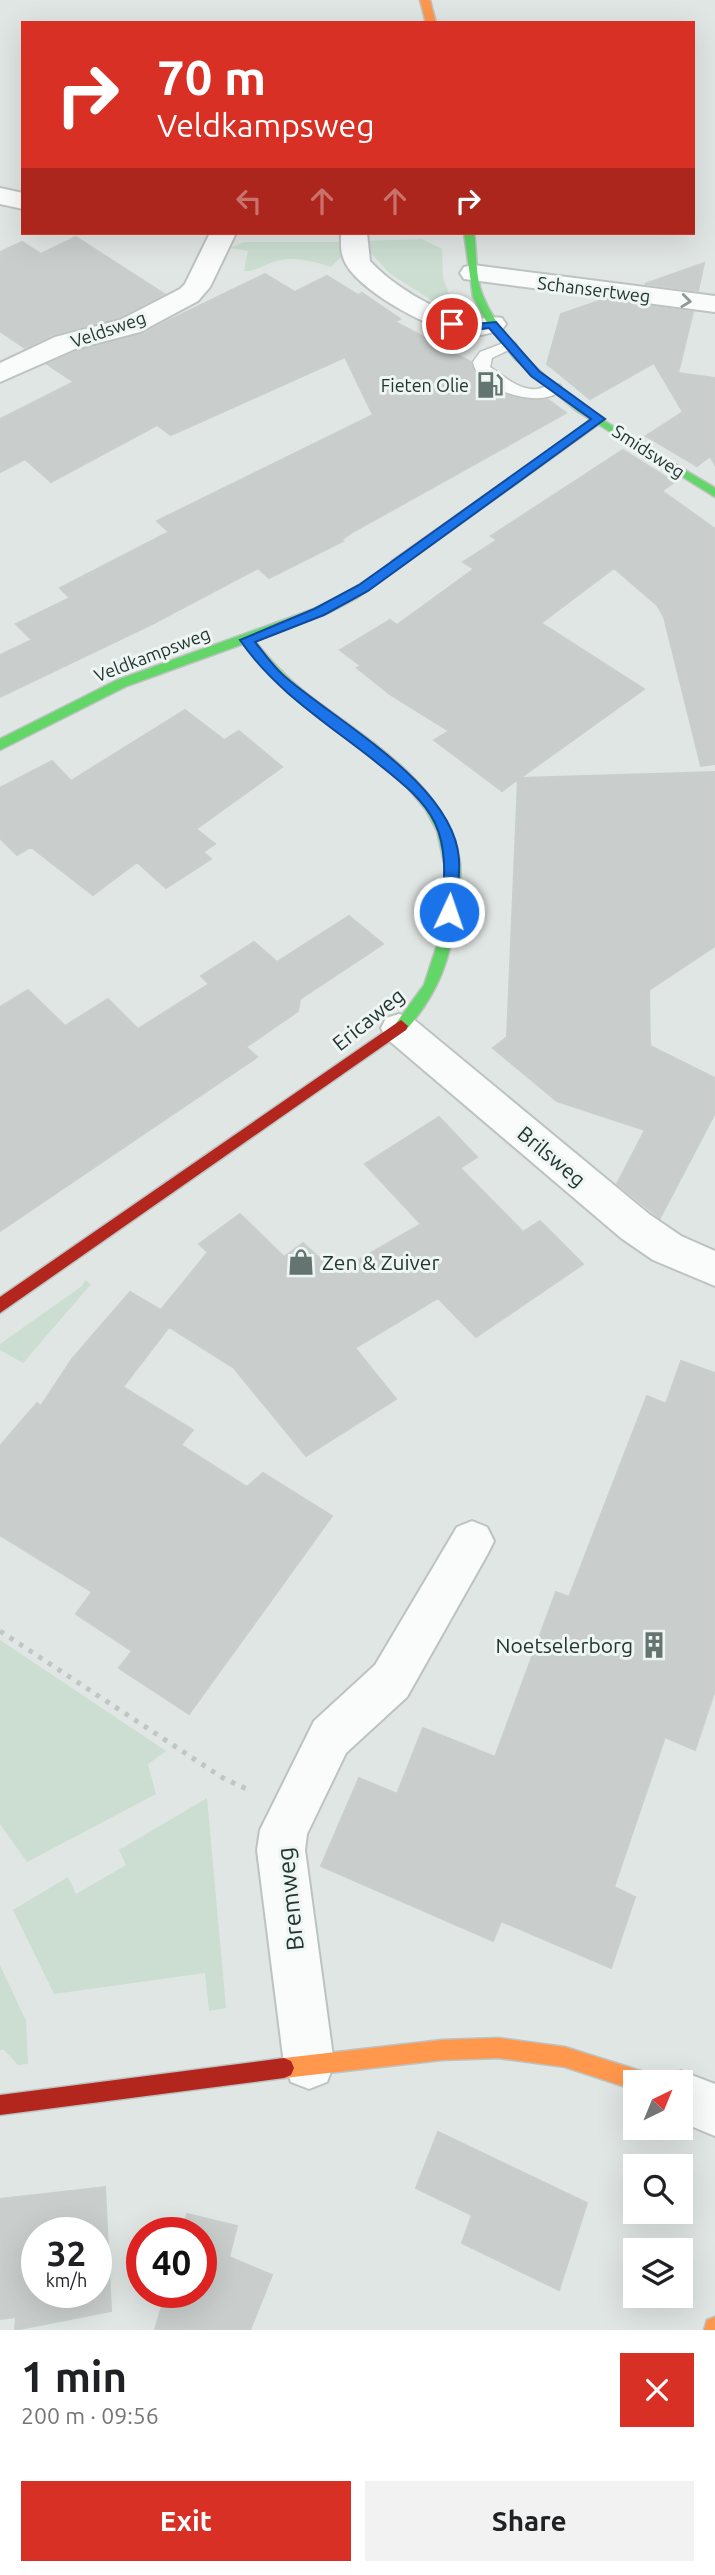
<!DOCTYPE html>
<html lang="en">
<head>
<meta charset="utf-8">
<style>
  body { margin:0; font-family:Ubuntu,sans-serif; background:#f2f2f2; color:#202124; height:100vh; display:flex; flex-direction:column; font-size:26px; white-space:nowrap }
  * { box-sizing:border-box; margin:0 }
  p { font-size:23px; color:#757577 }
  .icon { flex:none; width:38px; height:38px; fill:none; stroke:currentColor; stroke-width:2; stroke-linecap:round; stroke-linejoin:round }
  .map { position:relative; height:2330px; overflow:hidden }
  .details { display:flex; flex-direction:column; background:#fff; flex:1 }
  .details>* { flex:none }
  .top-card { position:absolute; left:21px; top:21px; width:674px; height:214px; border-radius:0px; box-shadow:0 7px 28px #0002; background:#d93025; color:#fff; overflow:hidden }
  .needle { width:46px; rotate:43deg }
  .fabs { position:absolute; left:623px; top:2070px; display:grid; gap:14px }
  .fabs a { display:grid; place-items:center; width:70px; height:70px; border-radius:0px; background:#fff; box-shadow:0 7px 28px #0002; font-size:35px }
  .speed { position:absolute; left:21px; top:2217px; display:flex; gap:14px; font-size:35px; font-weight:700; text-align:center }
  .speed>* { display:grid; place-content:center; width:91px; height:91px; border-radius:50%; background:#fff; box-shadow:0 7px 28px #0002; line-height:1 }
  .speed small { font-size:18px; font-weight:400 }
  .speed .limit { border:10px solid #d22; background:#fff; color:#111 }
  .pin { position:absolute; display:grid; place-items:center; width:60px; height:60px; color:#fff; margin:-30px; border:4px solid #fff; border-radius:50%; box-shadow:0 2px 7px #0007 }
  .me { position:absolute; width:77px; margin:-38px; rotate:3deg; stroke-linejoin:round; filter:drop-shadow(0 0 5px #0008) }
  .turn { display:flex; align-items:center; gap:24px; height:147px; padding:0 21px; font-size:32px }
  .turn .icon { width:91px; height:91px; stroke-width:2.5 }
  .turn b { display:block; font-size:49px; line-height:60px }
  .lanes { display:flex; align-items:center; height:66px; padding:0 21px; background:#0003; justify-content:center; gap:35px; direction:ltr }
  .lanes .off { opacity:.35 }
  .round { display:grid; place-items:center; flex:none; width:74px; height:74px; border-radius:0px; background:#f2f2f2 }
  .summary { display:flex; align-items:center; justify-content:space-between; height:119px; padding:0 21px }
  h1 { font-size:42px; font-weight:700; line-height:52px }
  .action { display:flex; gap:14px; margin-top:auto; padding:14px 21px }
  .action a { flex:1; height:80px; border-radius:0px; background:#d93025; color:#fff; font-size:28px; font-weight:700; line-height:80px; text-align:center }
  .action a+a { background:#f2f2f2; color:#202124 }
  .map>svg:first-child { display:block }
  .green { fill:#cbded1 }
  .building { fill:#c9cecc; stroke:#c9cfcc; stroke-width:2; fill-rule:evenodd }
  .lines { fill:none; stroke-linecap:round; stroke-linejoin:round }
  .lane-casing { stroke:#bdc3c0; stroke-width:3 }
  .street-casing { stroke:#bdc3c0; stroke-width:4 }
  .fast-casing { stroke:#bdc3c1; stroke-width:3 }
  .slow-casing { stroke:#bdc3c1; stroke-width:3 }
  .jam-casing { stroke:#bdc3c1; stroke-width:3 }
  .path { stroke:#bfc7c5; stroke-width:5; stroke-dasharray:4.5 7; stroke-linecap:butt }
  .lane { fill:#fafbfb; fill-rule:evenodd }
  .street { fill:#fafbfb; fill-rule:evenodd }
  .fast { fill:#63d668; fill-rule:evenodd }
  .slow { fill:#ff974d; fill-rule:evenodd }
  .jam { fill:#b3261e; fill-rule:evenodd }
  .oneway { stroke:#8e9896 }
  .route { fill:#1a73e8; stroke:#114b97; stroke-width:2 }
  .labels { text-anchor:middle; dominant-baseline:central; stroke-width:6; stroke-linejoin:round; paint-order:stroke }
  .far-street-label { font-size:18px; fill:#213632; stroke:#eef5f2 }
  .far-poi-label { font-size:18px; fill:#213632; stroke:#eef5f2; text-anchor:end }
  .street-label { font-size:21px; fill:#213632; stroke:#eef5f2 }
  .poi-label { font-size:21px; fill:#213632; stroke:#eef5f2; text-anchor:start }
  .near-street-label { font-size:24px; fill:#213632; stroke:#eef5f2 }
</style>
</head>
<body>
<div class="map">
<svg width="715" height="2330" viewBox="0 0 715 2330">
  <rect width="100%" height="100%" fill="#e0e6e3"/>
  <path class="green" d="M422,239l20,10 1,29 12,32 -2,4 -64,-41 -17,-19 -9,-1 -2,-12z
    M244,242h102l1,9 -16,16c-18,-6 -37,-11 -55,-6 -11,3 -20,11 -32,10l4,-20 -18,-3z
    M85,1280l6,4 -68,79 -23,-13v-6l82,-58z
    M0,1640l166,111 -18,13 8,30 -129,68 -27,-38z
    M207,1798l19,210 -17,3 -4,-38 -151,21 -41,-84 55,-33 8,17 50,-29 -7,-15z
    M0,1965l26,56 2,43 -10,1 -14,-15h-4z"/>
  <path class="building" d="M76,237l88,57 -45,24 -65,16 -29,14 -25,-17v-79l22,-10 19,12z
    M704,263l-6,28 -53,-7z
    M265,274l30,18 32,-16 31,19 4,-2 38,26 -5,3 76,40 4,12 21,17 30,9 21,-1 19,14 -215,120 -10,7 2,1 -74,37 -11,-10 -106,56 -152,73v-42l32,-15 -16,-16 54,-26 -10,-10 109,-56 -12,-11 216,-106 -28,-58 -174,78 -14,-10 -106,57 -26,-23 -25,13v-53l74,-37 -27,-18 29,-13 65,-17z
    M602,300l91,12 -15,61 37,5v87l-5,-9 -13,10 -51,-30 37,-24 -29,-49 -64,36 -43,-35 14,-50z
    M623,450l51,32 -12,9 53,38v235l-14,2 -37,-149 -7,-12 -43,-37 -73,55 103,66 -124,89 195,-6v174l-66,44 1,56 65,32v35l-55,105 -43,-34 28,-54 -88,-29 -64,-53 14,-11 11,-258 -16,12 -68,-51 15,-9 -58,-36 -34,-27 4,-2 -21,-16 50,-30 7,5 77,-56 -11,-7 34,-22 -6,-4z
    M185,710l39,30 15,-9 43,36 -86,62 19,15 -12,8 8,7 -45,29 -29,-26 -44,33 -62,-48 -14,8 -17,-17v-50l52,-27 19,20z
    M349,916l34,28 -83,55 -2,12 -52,36 11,10 -257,174v-224l28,-17 37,36 43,-27 30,30 71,-45 -8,-8 53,-34 23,20z
    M439,1117l38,40 -17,11 63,64 17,-11 43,43 -107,73 -38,-39 -83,50 41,51 -90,57 -72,-88 -65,-41 -46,60 70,43 -12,15 66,42 16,-14 69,43 -143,198 -70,-46 13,-17 -56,-37 16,-22 -92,-57v-89l37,-43 4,3 31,-47 58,-67 31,18 47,-58 -9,-8 41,-30 44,43 19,-14 33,30 85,-49 -56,-60z
    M681,1361l34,12v317l-20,60 -30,-13 -51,150 21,10 -24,71 -110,-47 -8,20 -172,-75 38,-88 38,16 26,-66 72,29 61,-165 13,5 78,-201 19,8z
    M438,2132l149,71 -28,87 -97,-47 10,-28 -56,-27z
    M105,2187l6,124 -96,19 1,-13 -16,2v-120zM37,2233h59v59h-59z
    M187,2214l50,12 -8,31 43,18 -22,55h-95l11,-38h35v-59h-19z"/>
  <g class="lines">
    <defs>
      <path id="lane" d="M509,341l6,2 2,3 -25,12 -2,9c14,9 29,24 47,22 9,-2 14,-6 23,-4l2,4c-20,22 -85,1 -89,-27l7,-10z"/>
      <path id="street" d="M0,188l23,5v16l-23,-5z
        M210,233h26l-26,54 -12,14 -58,31 -65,17 -75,33v-19l55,-26 65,-17 60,-31 5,-5z
        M341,233h26l3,28c22,24 62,48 94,57 12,4 25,-3 38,0l4,6 -4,6c-12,3 -25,7 -38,5 -32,-5 -107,-44 -120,-75 -4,-9 -3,-18 -3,-27z
        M473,265l242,31v16l-251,-33 -4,-6 4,-6z
        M399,1014l13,4 237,196 32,22 34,15v35l-62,-26 -32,-22 -235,-200 -5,-10 5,-10z
        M472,1521l15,6 7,14 -7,14 -80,142 -61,56 -39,81 -2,16 29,214 -7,18 -18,7 -18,-7 -7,-18 -27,-214 3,-20 54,-109 61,-56 82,-138z
        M681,2071l34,13v52l-34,-14v-40h-20l2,-3z"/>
      <path id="fast" d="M464,233h10c3,20 1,44 9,63 35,85 157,146 232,192v9l-138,-86 -62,-52 -25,-31 -17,-31z
        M396,560l4,1v6l-45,32 -25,13 -76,28c14,18 30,35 48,50 59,47 139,87 157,167 4,17 -1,36 -3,53 -4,47 -18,84 -50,120l-5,2 -7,-6 30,-41 13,-40 9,-74 -9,-40 -11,-21 -18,-22 -45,-39 -76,-58 -44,-47 -116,42 -127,64v-11l117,-59 205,-74 25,-13z"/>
      <path id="slow" d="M420,0h10l6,23h-10z
        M498,2038l67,9 79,25 7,3 3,7h-19v8l-70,-23 -67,-9 -56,2 -158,18 -7,-3 -3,-7 3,-7 7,-3 158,-18z
        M715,2317v13h-11l3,-10z"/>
      <path id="jam" d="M599,415l6,4 -2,2 -203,146h-8v-6z
        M401,1020l7,6 -2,4 -406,283v-16z
        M284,2058l7,3 3,7 -3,7 -7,3 -284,37v-20z"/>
    </defs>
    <use href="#lane" class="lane-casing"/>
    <use href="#street" class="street-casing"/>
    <use href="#fast" class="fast-casing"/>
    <use href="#slow" class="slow-casing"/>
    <use href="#jam" class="jam-casing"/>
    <path class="path" d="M0,1631l223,147 28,13"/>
    <use href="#lane" class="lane"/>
    <use href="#street" class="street"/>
    <use href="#fast" class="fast"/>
    <use href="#slow" class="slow"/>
    <use href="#jam" class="jam"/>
  </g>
  <defs><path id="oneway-chevron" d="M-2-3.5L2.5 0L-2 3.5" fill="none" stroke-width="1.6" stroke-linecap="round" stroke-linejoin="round" transform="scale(1.75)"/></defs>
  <use class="oneway" href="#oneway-chevron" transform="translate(686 301) rotate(7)"/>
  <path class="route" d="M452,320l23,4 21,-2 43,49 66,48 -237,172 -44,24 -69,27c9,11 17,23 28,33 52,46 171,109 176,184 1,17 -2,36 -3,53l-7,6 -7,-6c2,-30 6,-61 -7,-89 -13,-27 -42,-47 -64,-65 -46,-36 -98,-69 -131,-118l74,-31 45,-24 232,-166 -60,-43 -42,-48 -14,2 -27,-4v-5z"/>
  <defs>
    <symbol id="fuel-bare" viewBox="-9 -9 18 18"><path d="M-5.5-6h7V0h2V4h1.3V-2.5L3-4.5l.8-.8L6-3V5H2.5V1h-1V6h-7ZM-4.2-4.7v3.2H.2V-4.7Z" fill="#647470" stroke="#eef5f2" stroke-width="2.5" paint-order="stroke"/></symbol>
    <symbol id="shop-bare" viewBox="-9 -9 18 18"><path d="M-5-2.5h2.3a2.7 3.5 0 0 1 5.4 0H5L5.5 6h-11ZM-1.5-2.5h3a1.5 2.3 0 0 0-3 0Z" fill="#647470" stroke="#eef5f2" stroke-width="2.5" paint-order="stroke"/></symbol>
    <symbol id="building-bare" viewBox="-9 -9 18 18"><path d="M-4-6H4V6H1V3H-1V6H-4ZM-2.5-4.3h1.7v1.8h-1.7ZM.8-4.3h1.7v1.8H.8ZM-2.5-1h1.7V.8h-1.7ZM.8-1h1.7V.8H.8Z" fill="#647470" stroke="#eef5f2" stroke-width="2.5" paint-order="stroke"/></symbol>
  </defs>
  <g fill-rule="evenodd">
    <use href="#fuel-bare" x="471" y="366" width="38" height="38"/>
    <use href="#shop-bare" x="282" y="1243" width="38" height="38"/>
    <use href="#building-bare" x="635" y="1626" width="38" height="38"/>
  </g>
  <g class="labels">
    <g class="far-street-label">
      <text transform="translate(594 289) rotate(7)">Schansertweg</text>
      <text transform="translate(108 329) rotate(-19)">Veldsweg</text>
      <text transform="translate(649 451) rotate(33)">Smidsweg</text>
      <text transform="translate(152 654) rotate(-21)">Veldkampsweg</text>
    </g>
    <g class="far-poi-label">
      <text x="469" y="385">Fieten Olie</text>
    </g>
    <g class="street-label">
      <text transform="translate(368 1019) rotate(-39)">Ericaweg</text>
      <text transform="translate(552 1156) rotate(40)">Brilsweg</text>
    </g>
    <g class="poi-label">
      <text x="322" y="1262">Zen &amp; Zuiver</text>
      <text x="633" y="1645" text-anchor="end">Noetselerborg</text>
    </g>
    <g class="near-street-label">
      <text transform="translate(290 1899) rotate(-96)">Bremweg</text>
    </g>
  </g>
</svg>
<div class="fabs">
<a><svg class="needle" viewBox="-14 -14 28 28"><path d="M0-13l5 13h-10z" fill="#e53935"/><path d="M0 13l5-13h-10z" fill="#757577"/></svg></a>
<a><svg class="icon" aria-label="search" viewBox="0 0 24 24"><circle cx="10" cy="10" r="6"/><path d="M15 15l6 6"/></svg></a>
<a><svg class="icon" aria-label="layers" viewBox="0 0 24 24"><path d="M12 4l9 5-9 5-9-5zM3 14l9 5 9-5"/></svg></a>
</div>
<div class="speed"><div>32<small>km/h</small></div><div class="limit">40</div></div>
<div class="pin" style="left:452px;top:324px;background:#d93025"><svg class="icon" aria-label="arrive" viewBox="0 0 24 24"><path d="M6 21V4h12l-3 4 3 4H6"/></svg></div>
<svg class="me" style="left:449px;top:912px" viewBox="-20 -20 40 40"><circle r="17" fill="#1a73e8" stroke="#fff" stroke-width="3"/><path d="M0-11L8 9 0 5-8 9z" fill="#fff"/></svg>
<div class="top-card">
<div class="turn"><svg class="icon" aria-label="right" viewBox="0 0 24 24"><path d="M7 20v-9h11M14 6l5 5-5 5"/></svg><div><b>70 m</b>Veldkampsweg</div></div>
<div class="lanes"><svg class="icon off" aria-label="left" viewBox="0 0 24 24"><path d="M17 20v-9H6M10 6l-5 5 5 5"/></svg><svg class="icon off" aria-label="ahead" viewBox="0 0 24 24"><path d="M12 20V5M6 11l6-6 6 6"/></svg><svg class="icon off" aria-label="ahead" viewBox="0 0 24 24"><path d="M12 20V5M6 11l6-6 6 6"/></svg><svg class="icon" aria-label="right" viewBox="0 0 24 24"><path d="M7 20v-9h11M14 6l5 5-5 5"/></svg></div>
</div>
</div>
<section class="details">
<div class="summary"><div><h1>1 min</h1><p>200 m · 09:56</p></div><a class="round" style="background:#d93025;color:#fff"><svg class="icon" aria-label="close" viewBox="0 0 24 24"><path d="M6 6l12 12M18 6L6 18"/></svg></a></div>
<div class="action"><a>Exit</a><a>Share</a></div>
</section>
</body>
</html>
